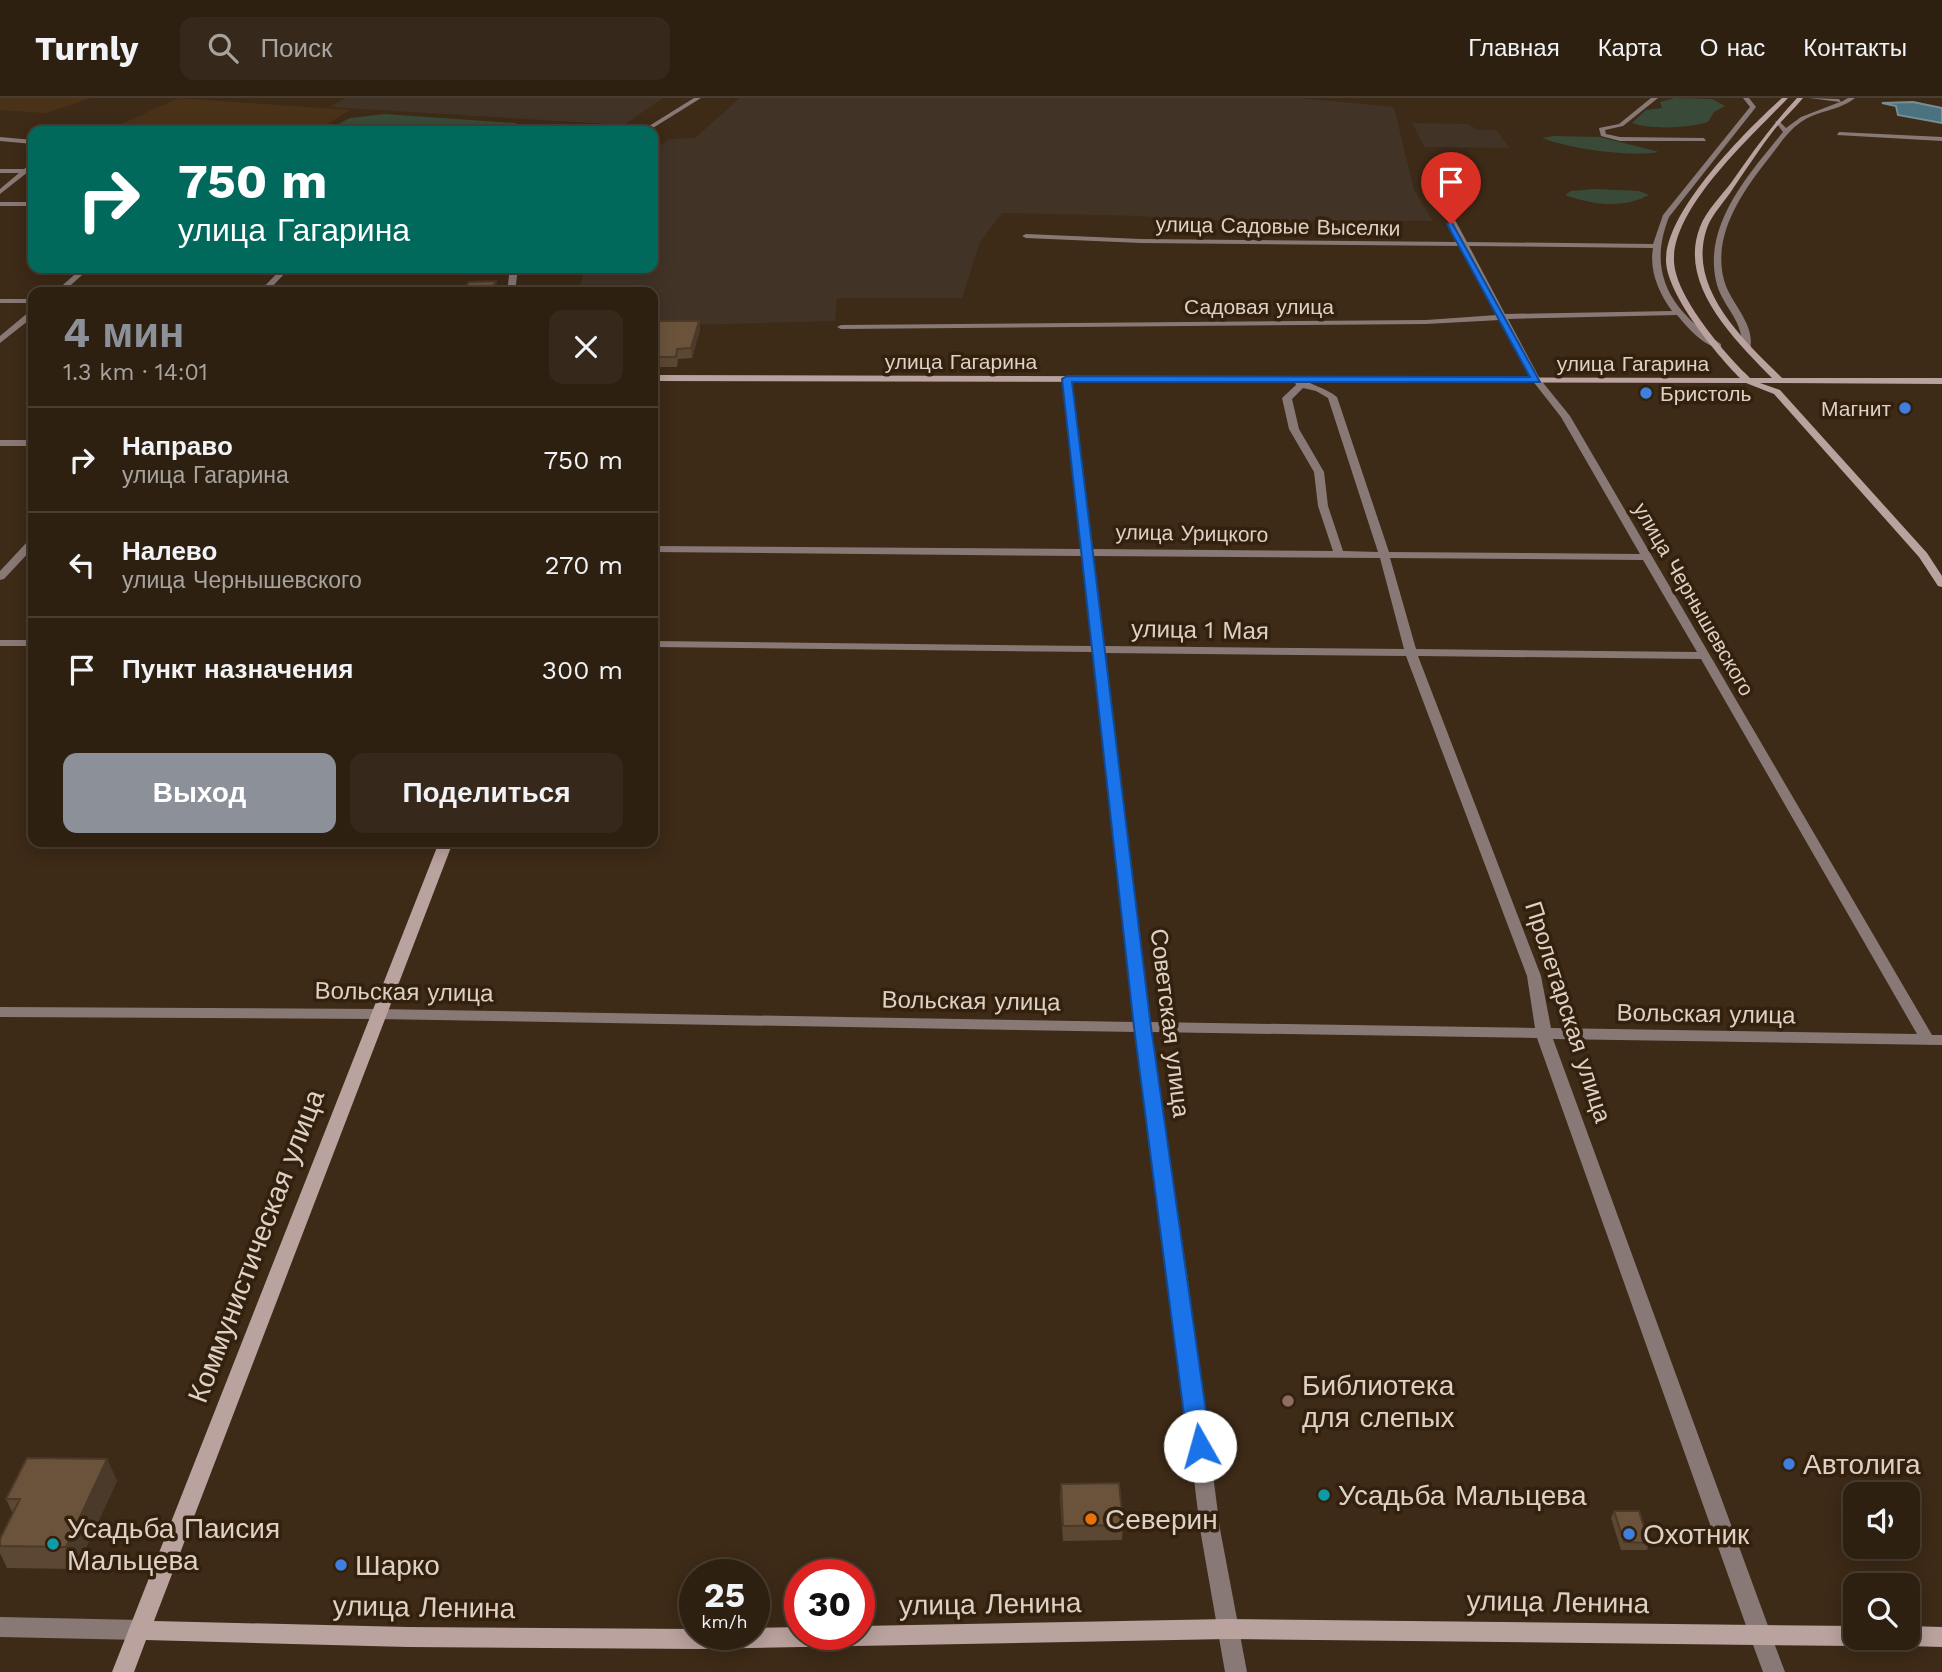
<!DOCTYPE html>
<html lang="ru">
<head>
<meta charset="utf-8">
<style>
  body { margin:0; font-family:"Work Sans",sans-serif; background:#36281a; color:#f1f3f6; height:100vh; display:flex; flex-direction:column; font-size:26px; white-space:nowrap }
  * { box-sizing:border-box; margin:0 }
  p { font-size:23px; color:#a7a39f }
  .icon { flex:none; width:38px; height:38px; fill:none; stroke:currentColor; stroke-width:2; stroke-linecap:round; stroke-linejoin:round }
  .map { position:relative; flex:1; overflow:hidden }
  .details { position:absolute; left:28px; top:189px; width:630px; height:560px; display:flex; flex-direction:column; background:#2e2011; border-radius:14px; box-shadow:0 4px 18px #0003,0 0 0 2px #493e31 }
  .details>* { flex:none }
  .hud { position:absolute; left:28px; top:28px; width:630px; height:147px; border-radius:14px; box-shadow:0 4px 18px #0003,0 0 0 2px #493e31; background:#00695c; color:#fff; overflow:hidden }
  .buttons { position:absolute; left:1843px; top:1384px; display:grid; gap:14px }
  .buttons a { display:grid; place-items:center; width:77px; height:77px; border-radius:14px; background:#2e2011; box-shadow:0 4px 18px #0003,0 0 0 2px #493e31; font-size:35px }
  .speed { position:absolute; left:679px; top:1461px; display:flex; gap:14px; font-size:35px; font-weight:700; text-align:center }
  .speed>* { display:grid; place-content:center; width:91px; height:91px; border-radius:50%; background:#2e2011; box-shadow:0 4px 18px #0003,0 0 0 2px #493e31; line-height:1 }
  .speed small { font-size:18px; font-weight:400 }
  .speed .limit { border:10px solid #d22; background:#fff; color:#111 }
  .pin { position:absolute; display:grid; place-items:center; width:60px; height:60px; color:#fff; margin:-72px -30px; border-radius:50% 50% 50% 0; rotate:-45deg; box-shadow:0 0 7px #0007 }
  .pin .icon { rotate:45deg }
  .me { position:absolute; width:77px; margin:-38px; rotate:353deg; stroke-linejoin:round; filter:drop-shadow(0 0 5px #0008) }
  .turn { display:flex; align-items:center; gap:24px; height:147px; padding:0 35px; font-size:32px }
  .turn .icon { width:91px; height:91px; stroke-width:2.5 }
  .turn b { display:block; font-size:49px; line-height:60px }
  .round { display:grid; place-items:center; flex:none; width:74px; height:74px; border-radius:14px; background:#36281a }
  .headline { display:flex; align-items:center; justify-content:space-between; height:119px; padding:0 35px }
  h1 { font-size:42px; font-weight:700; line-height:52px; color:#8c9099 }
  .action { display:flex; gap:14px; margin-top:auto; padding:14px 35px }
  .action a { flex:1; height:80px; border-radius:14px; background:#8c9099; color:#fff; font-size:28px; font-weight:700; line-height:80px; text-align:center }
  .action a+a { background:#36281a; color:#f1f3f6 }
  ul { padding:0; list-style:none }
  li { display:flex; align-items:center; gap:21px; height:105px; padding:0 35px; border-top:2px solid #493e31 }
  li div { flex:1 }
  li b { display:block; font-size:26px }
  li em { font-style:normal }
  header { display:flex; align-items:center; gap:42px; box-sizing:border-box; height:98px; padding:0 35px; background:#2e2011; border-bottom:2px solid #493e31 }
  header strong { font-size:33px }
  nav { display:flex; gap:38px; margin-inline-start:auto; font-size:24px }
  .search { width:490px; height:63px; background:#36281a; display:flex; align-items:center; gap:18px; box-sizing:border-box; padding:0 24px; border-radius:14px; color:#a7a39f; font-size:26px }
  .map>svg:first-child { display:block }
  .industrial { fill:#423327 }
  .built { fill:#493218 }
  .green { fill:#394b38 }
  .water { fill:#4b727f; stroke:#778e94; stroke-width:2 }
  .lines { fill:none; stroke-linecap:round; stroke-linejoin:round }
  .minor { fill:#887976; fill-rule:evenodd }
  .tertiary { fill:#887976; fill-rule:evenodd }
  .secondary { fill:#baa29e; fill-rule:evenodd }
  .wall { fill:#5c4733 }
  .shaded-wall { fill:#4b3a29 }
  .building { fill:#6b533b; stroke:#4b3a29; stroke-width:2 }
  .route { fill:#1a73e8; stroke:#114b97; stroke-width:2 }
  .shop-dot { fill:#3f7fe0; stroke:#33210d; stroke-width:2.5 }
  .education-dot { fill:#8d6e63; stroke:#33210d; stroke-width:2.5 }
  .culture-dot { fill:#0f9aa8; stroke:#33210d; stroke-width:2.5 }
  .food-dot { fill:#e8710a; stroke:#33210d; stroke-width:2.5 }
  .labels { text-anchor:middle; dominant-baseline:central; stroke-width:7; stroke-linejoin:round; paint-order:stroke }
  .far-street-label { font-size:21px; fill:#ddd1c5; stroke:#33210d }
  .far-poi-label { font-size:21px; fill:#ddd1c5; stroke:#33210d; text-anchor:start }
  .street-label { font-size:24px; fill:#ddd1c5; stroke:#33210d }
  .near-street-label { font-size:28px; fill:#ddd1c5; stroke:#33210d }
  .near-poi-label { font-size:28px; fill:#ddd1c5; stroke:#33210d; text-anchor:start }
</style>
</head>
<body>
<header>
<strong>Turnly</strong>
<div class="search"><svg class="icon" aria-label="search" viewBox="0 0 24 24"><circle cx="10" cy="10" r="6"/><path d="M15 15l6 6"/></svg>Поиск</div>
<nav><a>Главная</a><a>Карта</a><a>О нас</a><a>Контакты</a></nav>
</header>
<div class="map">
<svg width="1942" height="1574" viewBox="0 0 1942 1574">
  <rect width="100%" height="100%" fill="#3d2a17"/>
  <path class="industrial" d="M346,0h317l-39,27 -295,-18z
    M740,0h561l93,9 20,83 19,31 -258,-1 -32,-4 -141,-3 -22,29 -18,56h-125l-2,23 -182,5v-34h-74l4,-18 -40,1 2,-7h108v-117l16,-12 26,-1z
    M1412,25l56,1 10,6h18l14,18 -86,-1z"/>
  <path class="built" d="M0,0h92l-47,15 -45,-3z
    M179,0l171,12 -33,21h-212z"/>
  <path class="green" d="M1675,0l37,1 13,7 -11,6 -6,10c-21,6 -55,8 -76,1l14,-13 16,-2 -2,-6z
    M385,16l130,9 8,7 -191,1 -2,-3 20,-10z
    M1553,38l47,1 59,15c-31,5 -87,-3 -117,-14z
    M1595,91l44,2 10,4c-28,14 -55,10 -84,0l6,-4z"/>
  <path class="water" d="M1913,4l29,6v15l-44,-8 -2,-9 -14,-3z"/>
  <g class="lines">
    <path class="minor" d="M1651,0h7l-35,28 -18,4 1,4 14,3 84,1 2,3h-86l-19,-5 -2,-8 20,-4z
      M1743,0h6l7,9 -87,110c-23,58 4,95 52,127v4c-16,0 -34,-21 -44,-33l-169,4 32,60 30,37 362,619h10v10l-389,-6 218,595 -3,7 -8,3 -8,-3 -3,-7 -212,-596 -386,-6 37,248 32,249 27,143h-22l-25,-143 -30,-249 -34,-248 -759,-13 -377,-2v-10l377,2 758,13 -42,-370 -440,-5v-6l439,5 -10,-90 -429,-4v-6l429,3 -19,-170 4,-3 4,3 21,170 241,2 -15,-45 -4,-34 -25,-43 -7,-31 14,-13 -2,-6 4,-3c12,9 26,11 39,21l52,155 251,2 -79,-137 -29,-37 -32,-60 -74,4 -585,5 -4,-2 4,-2 585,-5 71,-5 -36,-69 -320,-3 -115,-5 -4,-2 4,-2 115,5 318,3 -33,-64 3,-2 3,2 35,64 186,2 10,-29 87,-108zM1469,148l184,2c-4,23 6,45 19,63l-167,3zM1303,290l13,3 12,7 50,154 -35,-1 -15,-45 -4,-34 -25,-43 -7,-30zM1093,458l287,2 24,91 -300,-3zM1390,460l253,2 54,92 -281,-3zM1105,555l301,3 121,320 8,52 -385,-6zM1418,558l283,3 216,375 -366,-6 -10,-52z
      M1809,0l30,1 2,3 7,-4h7c-16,13 -37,12 -54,24 -13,9 -22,23 -32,36 -27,34 -57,77 -45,122 6,23 32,44 26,69h-6c-2,-9 -3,-17 -7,-26 -6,-13 -16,-24 -20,-38 -16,-59 32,-111 66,-153l-8,-11h4l7,7 15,-11 39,-15z
      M1839,34l103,5v4l-105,-6z
      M33,65v5l-33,26v-5l19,-16h-19v-4h24z
      M0,104h33v4h-33z
      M82,170h8l-27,24h-8z
      M282,170h8l-23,24h-8z
      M0,201h33v4h-33z
      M30,213h3v6l-33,26v-7z
      M0,342h33v6h-33z
      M33,441v9l-29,31 -4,1v-9l29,-31z
      M0,542h33v6h-33z
      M0,1519l141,3 8,3 3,7 -3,7 -8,3 -141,-3z"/>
    <path class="tertiary" d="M694,0h7l-53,33h-7z
      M0,39l33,3v4l-33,-3z
      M510,170h8l-3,24h-8z
      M1760,1526l8,3 17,45h-22l-14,-38 3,-7z"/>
    <path class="secondary" d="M1782,0h6c-35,37 -116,109 -114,163 1,34 47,88 71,112l5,5h22c-36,-37 -95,-93 -72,-151 6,-16 21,-31 31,-44 21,-30 41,-58 66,-85h6c-9,11 -20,21 -29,32 -14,18 -27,38 -40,57 -8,13 -22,27 -27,41 -21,60 37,112 75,150h160v6l-182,-1 20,7 147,163 15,23v11l-4,-1 -19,-29 -145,-163 -28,-11 -1093,-2v-6l1087,3c-24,-24 -73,-83 -74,-117 -1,-50 80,-130 116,-163z
      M439,744h14l-299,779 254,6 287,2v5h59v-6l46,-1v7h59v-8l369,-7 627,7v12h10l-2,5 -8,3 -627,-7 -528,10 -292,-2 -262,-7 -12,32h-22z
      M1908,1528l34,1v20l-34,-1 -8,-3 -2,-5h10z"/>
  </g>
  <path class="wall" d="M653,223h46l1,9 -8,28 -14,1 -1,8h-24z
    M107,1361l10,22 -41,88 -69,-1 -7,-15v-14l13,-25 -7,-15z
    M1061,1386l62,41 -1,15 -59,1 -3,-43z
    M1614,1413l35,32 -2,7h-26l-10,-32z"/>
  <path class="shaded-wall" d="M496,183l1,5 -4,6h-3z
    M699,223l1,9 -8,28 -1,-10z
    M107,1361l10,22 -41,88 -10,-22z"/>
  <path class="building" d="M496,183l-6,11h-29l8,-10z
    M653,223h46l-8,27 -14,1 -1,8h-23z
    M27,1360l80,1 -41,88 -66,-1v-7l20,-40h-14z
    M1119,1385l4,42 -60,1 -2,-42z
    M1614,1413h25l10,32 -25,-1z"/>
  <path class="route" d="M1451,123l89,161h-468l79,645 60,419 -3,7 -8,2 -8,-2 -4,-7 -54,-419 -72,-648 5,-3 463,1 -83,-153z"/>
  <g class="shop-dot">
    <circle cx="1646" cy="295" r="7"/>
    <circle cx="1905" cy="310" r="7"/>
    <circle cx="1789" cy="1366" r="7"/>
    <circle cx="1629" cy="1436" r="7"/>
    <circle cx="341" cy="1467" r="7"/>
  </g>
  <circle class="education-dot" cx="1288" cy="1303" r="7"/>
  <g class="culture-dot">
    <circle cx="1324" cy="1397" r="7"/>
    <circle cx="53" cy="1446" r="7"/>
  </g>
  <circle class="food-dot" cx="1091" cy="1421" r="7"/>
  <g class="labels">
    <g class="far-street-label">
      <text transform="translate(1278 128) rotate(1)">улица Садовые Выселки</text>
      <text x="1259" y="208">Садовая улица</text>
      <text x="961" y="263">улица Гагарина</text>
      <text x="1633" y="265">улица Гагарина</text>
      <text transform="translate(1192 435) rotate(1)">улица Урицкого</text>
      <text transform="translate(1694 501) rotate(60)">улица Чернышевского</text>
    </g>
    <g class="far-poi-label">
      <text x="1660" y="295">Бристоль</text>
      <text x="1891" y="310" text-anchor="end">Магнит</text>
    </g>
    <g class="street-label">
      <text transform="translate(1200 532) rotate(1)">улица 1 Мая</text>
      <text transform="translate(404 894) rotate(1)">Вольская улица</text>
      <text transform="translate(971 903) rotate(1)">Вольская улица</text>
      <text transform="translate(1568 914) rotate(72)">Пролетарская улица</text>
      <text transform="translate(1706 916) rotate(1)">Вольская улица</text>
      <text transform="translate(1170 925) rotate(83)">Советская улица</text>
    </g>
    <g class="near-street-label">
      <text transform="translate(256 1148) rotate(-69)">Коммунистическая улица</text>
      <text transform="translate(1558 1504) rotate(1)">улица Ленина</text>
      <text transform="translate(990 1506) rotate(-1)">улица Ленина</text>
      <text transform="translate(424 1509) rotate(1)">улица Ленина</text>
    </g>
    <g class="near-poi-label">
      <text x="1302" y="1287">Библиотека<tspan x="1302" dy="32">для слепых</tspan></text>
      <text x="1803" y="1366">Автолига</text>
      <text x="1338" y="1397">Усадьба Мальцева</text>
      <text x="1105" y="1421">Северин</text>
      <text x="67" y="1430">Усадьба Паисия<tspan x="67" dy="32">Мальцева</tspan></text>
      <text x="1643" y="1436">Охотник</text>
      <text x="355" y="1467">Шарко</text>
    </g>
  </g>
</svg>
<div class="buttons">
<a><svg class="icon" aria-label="sound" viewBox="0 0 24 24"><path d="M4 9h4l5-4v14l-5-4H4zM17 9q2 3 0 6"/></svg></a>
<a><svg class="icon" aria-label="search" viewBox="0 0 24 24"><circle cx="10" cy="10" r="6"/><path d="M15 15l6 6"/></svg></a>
</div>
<div class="speed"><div>25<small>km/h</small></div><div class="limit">30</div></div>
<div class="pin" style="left:1451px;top:126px;background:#d93025"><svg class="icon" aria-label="arrive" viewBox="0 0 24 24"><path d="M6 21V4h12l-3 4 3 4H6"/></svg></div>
<svg class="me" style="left:1200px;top:1348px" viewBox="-20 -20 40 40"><circle r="19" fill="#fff"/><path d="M0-13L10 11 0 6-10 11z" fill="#1a73e8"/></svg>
<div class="hud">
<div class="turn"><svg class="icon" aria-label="right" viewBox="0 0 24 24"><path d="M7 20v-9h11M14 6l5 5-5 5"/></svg><div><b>750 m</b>улица Гагарина</div></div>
</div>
<section class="details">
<div class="headline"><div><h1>4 мин</h1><p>1.3 km · 14:01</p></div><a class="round"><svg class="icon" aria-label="close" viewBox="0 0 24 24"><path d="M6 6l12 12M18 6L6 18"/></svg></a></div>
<ul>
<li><svg class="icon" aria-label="right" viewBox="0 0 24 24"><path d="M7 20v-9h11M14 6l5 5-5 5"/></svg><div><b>Направо</b><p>улица Гагарина</p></div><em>750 m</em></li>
<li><svg class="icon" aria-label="left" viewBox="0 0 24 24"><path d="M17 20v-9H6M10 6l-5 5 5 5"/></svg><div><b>Налево</b><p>улица Чернышевского</p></div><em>270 m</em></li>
<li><svg class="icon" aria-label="arrive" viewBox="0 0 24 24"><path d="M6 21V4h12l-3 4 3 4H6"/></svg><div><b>Пункт назначения</b></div><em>300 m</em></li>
</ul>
<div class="action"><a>Выход</a><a>Поделиться</a></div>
</section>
</div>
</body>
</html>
